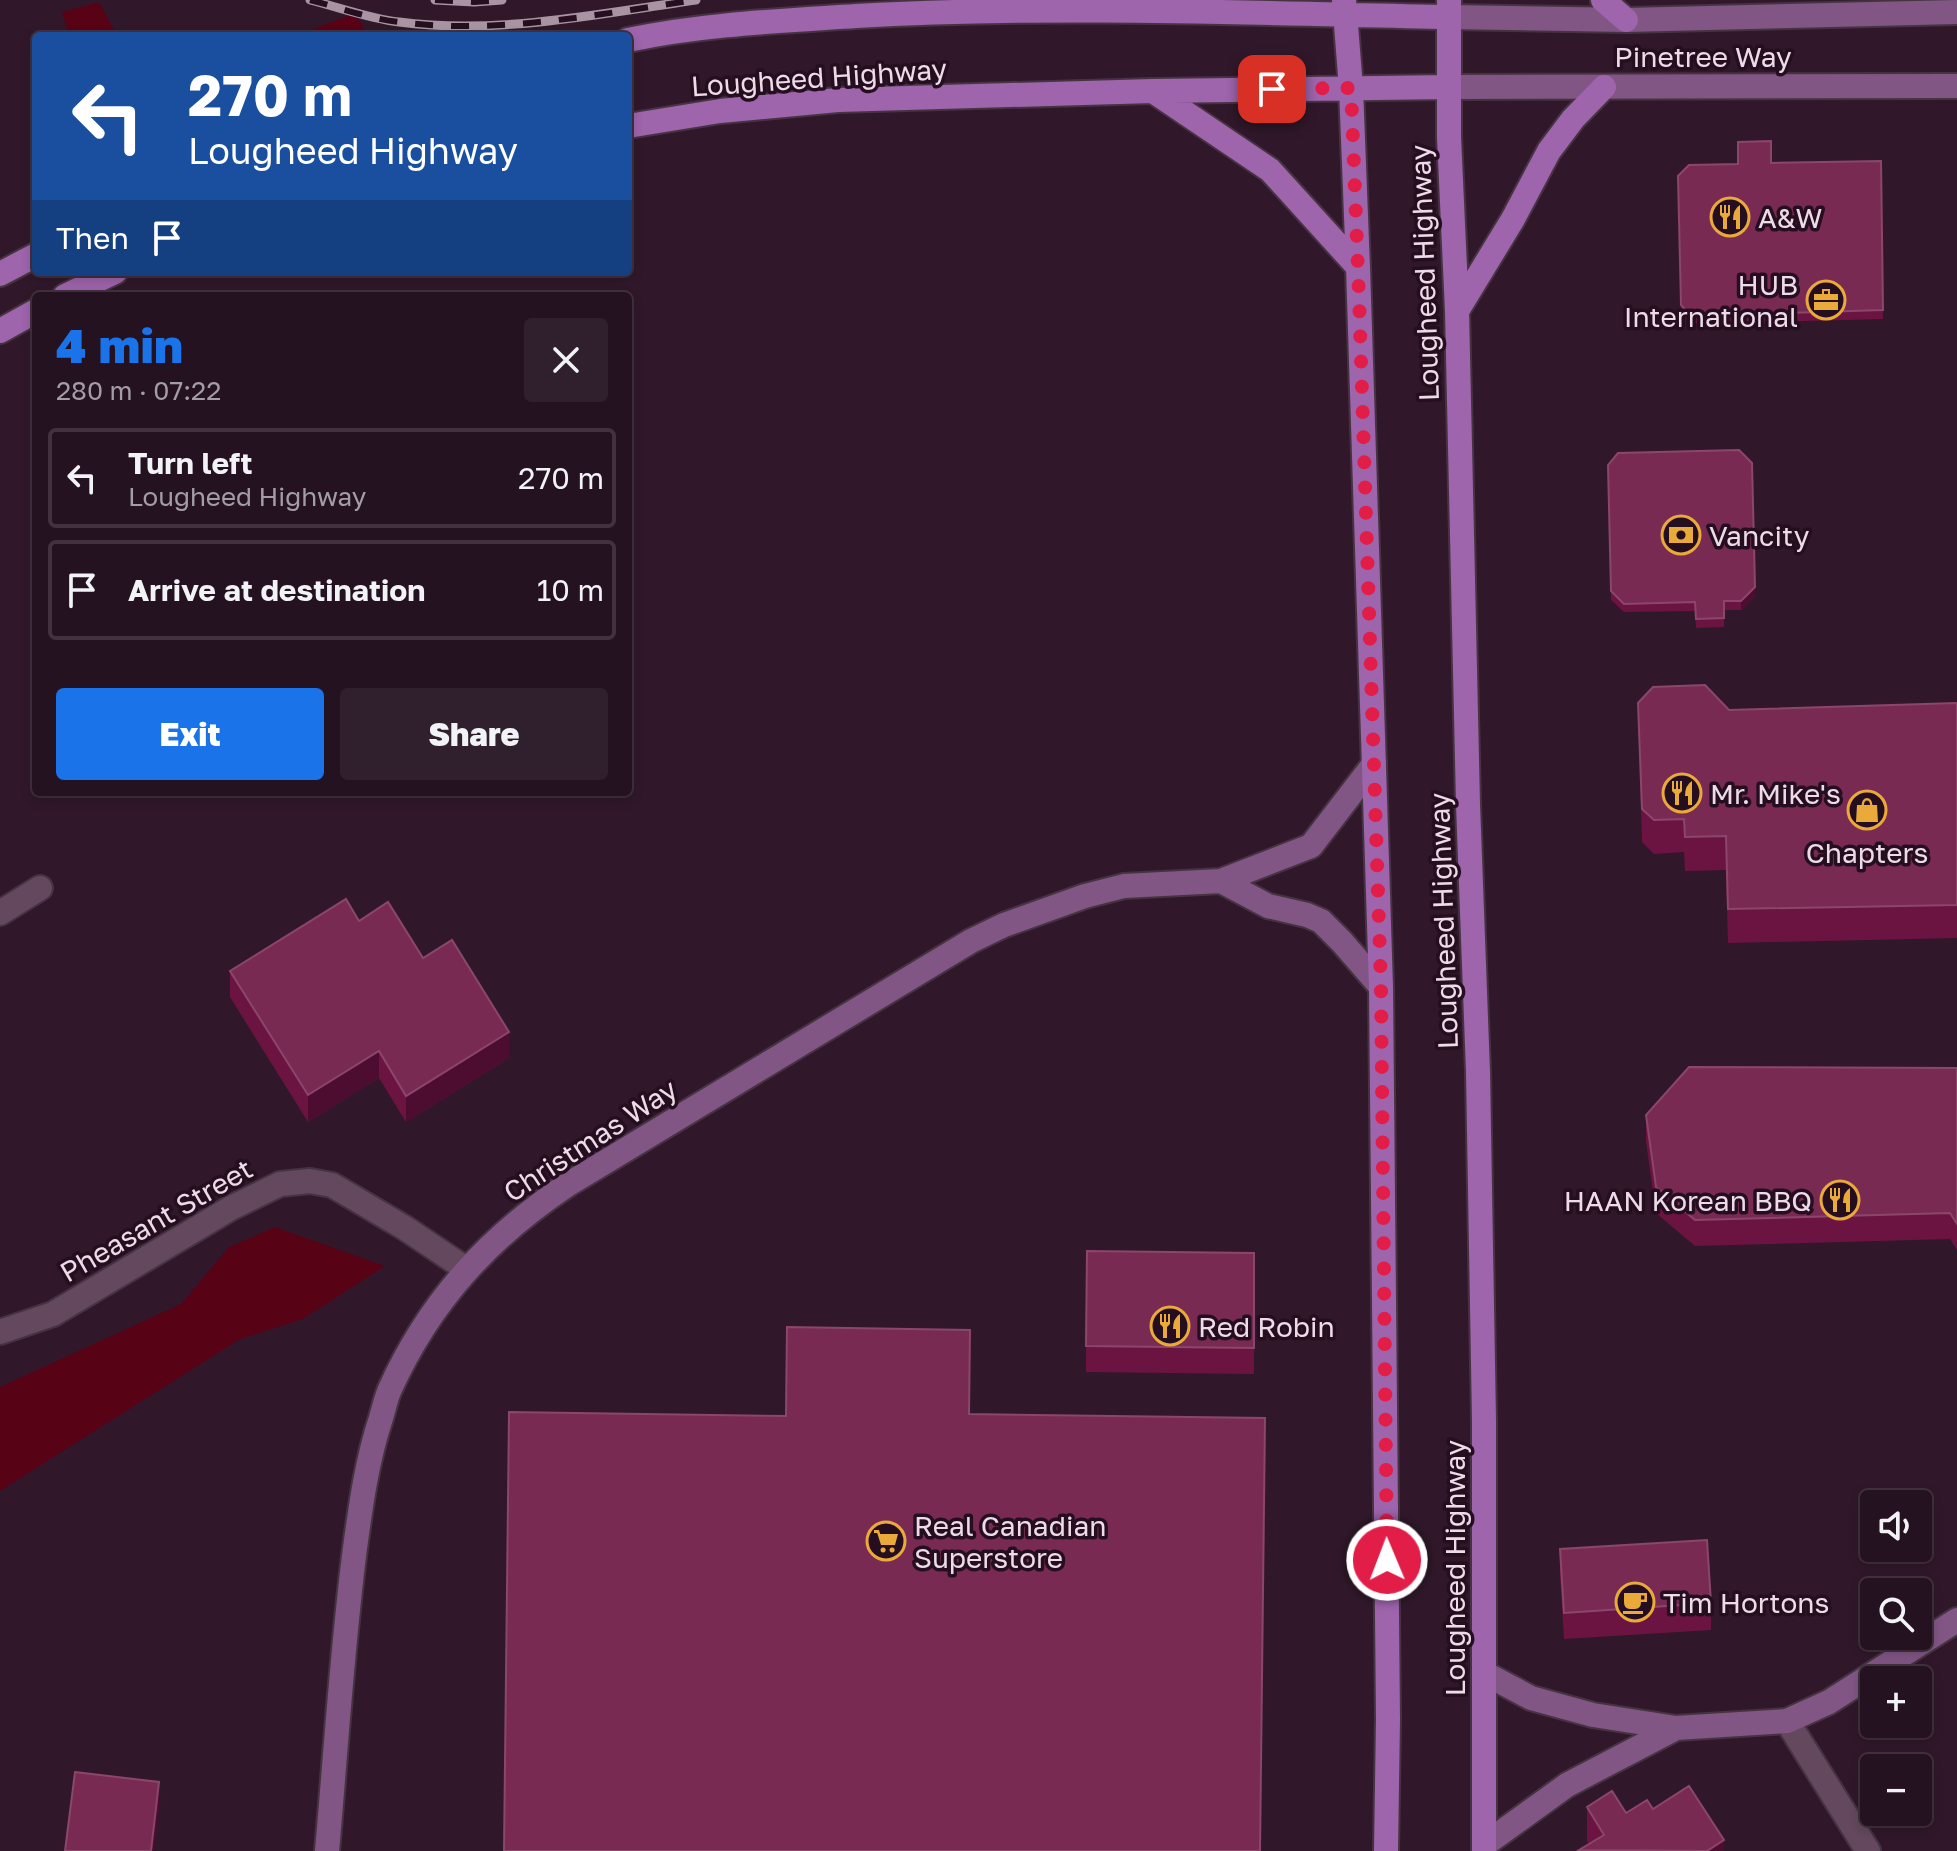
<!DOCTYPE html>
<html lang="en">
<head>
<meta charset="utf-8">
<style>
  body { margin:0; font-family:"Golos Text",sans-serif; background:#30202d; color:#f1f3f6; height:100vh; display:flex; flex-direction:column; font-size:30px; white-space:nowrap }
  * { box-sizing:border-box; margin:0 }
  p { font-size:26px; color:#a39ea5 }
  .icon { flex:none; width:44px; height:44px; fill:none; stroke:currentColor; stroke-width:2; stroke-linecap:round; stroke-linejoin:round }
  .map { position:relative; flex:1; overflow:hidden }
  .drawer { position:absolute; left:32px; top:292px; width:600px; height:504px; display:flex; flex-direction:column; background:#241220; border-radius:8px; box-shadow:0 4px 12px #0003,0 0 0 2px #41323e }
  .drawer>* { flex:none }
  .top-card { position:absolute; left:32px; top:32px; width:600px; height:244px; border-radius:8px; box-shadow:0 4px 12px #0003,0 0 0 2px #41323e; background:#1a4fa0; color:#fff; overflow:hidden }
  .buttons { position:absolute; left:1860px; top:1490px; display:grid; gap:16px }
  .buttons a { display:grid; place-items:center; width:72px; height:72px; border-radius:8px; background:#241220; box-shadow:0 4px 12px #0003,0 0 0 2px #41323e; font-size:40px }
  .pin { position:absolute; display:grid; place-items:center; width:68px; height:68px; color:#fff; margin:-34px; border-radius:16px; box-shadow:0 4px 12px #0006 }
  .me { position:absolute; width:88px; margin:-44px; rotate:359deg; stroke-linejoin:round; filter:drop-shadow(0 0 6px #0008) }
  .turn { display:flex; align-items:center; gap:28px; height:168px; padding:0 24px; font-size:36px }
  .turn .icon { width:104px; height:104px; stroke-width:2.5 }
  .turn b { display:block; font-size:56px; line-height:68px }
  .then { display:flex; align-items:center; height:76px; padding:0 24px; background:#0003; gap:16px; font-size:30px }
  .round { display:grid; place-items:center; flex:none; width:84px; height:84px; border-radius:8px; background:#30202d }
  .headline { display:flex; align-items:center; justify-content:space-between; height:136px; padding:0 24px }
  h1 { font-size:48px; font-weight:800; line-height:60px; color:#1a73e8 }
  .button { display:flex; gap:16px; margin-top:auto; padding:16px 24px }
  .button a { flex:1; height:92px; border-radius:8px; background:#1a73e8; color:#fff; font-size:32px; font-weight:800; line-height:92px; text-align:center }
  .button a+a { background:#30202d; color:#f1f3f6 }
  ul { padding:0; list-style:none }
  li { display:flex; align-items:center; gap:24px; height:100px; margin:0 16px 12px; padding:0 8px; border:4px solid #41323e; border-radius:8px }
  li div { flex:1 }
  li b { display:block; font-size:30px }
  li em { font-style:normal }
  .map>svg:first-child { display:block }
  .green { fill:#580216 }
  .lines { fill:none; stroke-linecap:round; stroke-linejoin:round }
  .street-casing { stroke:#463342; stroke-width:28 }
  .secondary-casing { stroke:#463342; stroke-width:28 }
  .primary-casing { stroke:#463342; stroke-width:28 }
  .street { stroke:#64485d; stroke-width:24 }
  .secondary { stroke:#815685; stroke-width:24 }
  .primary { stroke:#9e64ac; stroke-width:24 }
  .rail-casing { stroke:#a894a2; stroke-width:9 }
  .rail { stroke:#260e21; stroke-width:6; stroke-dasharray:18; stroke-linecap:butt }
  .wall { fill:#6b1442 }
  .shaded-wall { fill:#4d0d31 }
  .building { fill:#792a53; stroke:#8b466b; stroke-width:2 }
  .route { stroke:#e11d48; stroke-width:14; stroke-dasharray:0 25.2 }
  .labels { text-anchor:middle; dominant-baseline:central; stroke-width:7; stroke-linejoin:round; paint-order:stroke }
  .street-label { font-size:28px; fill:#eddce8; stroke:#260e21 }
  .poi-label { font-size:28px; fill:#eddce8; stroke:#260e21; text-anchor:start }
</style>
</head>
<body>
<div class="map">
<svg width="1957" height="1851" viewBox="0 0 1957 1851">
  <rect width="100%" height="100%" fill="#30182a"/>
  <path class="green" d="M99,2l18,34h-48l-7,-24z
    M355,13l13,23h-73z
    M275,1227l110,39 -82,53 -63,20 -240,152v-104l181,-83 48,-57z"/>
  <g class="lines">
    <defs>
      <path id="street" d="M0,913l40,-25
        M0,1332l53,-18 178,-106 49,-24 30,-3 22,4 73,43 61,41
        M1787,1721l81,130"/>
      <path id="secondary" d="M1449,17l177,3 331,-8
        M1448,87l509,-1
        M1221,881l47,25 39,9 14,6 21,21 39,45
        M1484,1673l47,25 62,17 83,13 111,-7 42,-19 128,-82
        M1484,1845l83,-60 109,-57
        M327,1851c9,-101 15,-202 28,-303 6,-44 12,-88 26,-130 3,-10 5,-20 9,-29 40,-88 98,-151 177,-204l404,-244 33,-16 81,-29 39,-10 97,-5 90,-35 63,-82"/>
      <path id="primary" d="M1344,0l7,88 7,179 23,720 7,732 -2,132
        M1449,0v137l8,174 11,493 10,268 6,349v430
        M1603,0l23,20
        M628,40c75,-16 152,-19 228,-24 197,-11 396,-3 593,1
        M1153,91l117,79 88,97
        M628,126l92,-15 118,-11 315,-9 295,-4
        M0,274l36,-19
        M65,296l50,-24
        M1457,311l56,-92 36,-68 24,-32 31,-32
        M0,331l36,-20"/>
    </defs>
    <use href="#street" class="street-casing"/>
    <use href="#secondary" class="secondary-casing"/>
    <use href="#primary" class="primary-casing"/>
    <use href="#street" class="street"/>
    <use href="#secondary" class="secondary"/>
    <use href="#primary" class="primary"/>
    <defs>
      <path id="rail" d="M310,0c28,7 60,19 89,22 99,13 199,-8 297,-22
        M435,0l39,2 28,-2"/>
    </defs>
    <use href="#rail" class="rail-casing"/>
    <use href="#rail" class="rail"/>
  </g>
  <path class="wall" d="M1881,161l2,158 -191,5 -11,-10 -3,-138 93,-13z
    M1608,465l147,131 -14,14h-17v17l-28,1 -1,-17 -71,1 -13,-12z
    M1638,703l91,7 228,-7v235l-229,5 -2,-73 -41,1 -1,-19 -30,2 -12,-12z
    M359,921l64,37 86,100 -103,64 -27,-44 -71,44 -78,-125v-26z
    M1957,1068v182l-7,-11 -255,7 -39,-33 -10,-72v-26z
    M1254,1253v121l-168,-2v-26z
    M1560,1549l151,54v27l-147,9 -4,-64z
    M1587,1807l39,6 27,-4 71,42 -135,-7 -2,-3z"/>
  <path class="shaded-wall" d="M1755,587v9l-14,14v-9z
    M509,1032v26l-103,64v-26z
    M379,1051v27l-71,44v-27z
    M159,1782v26l-5,43h-3z
    M1724,1840v11h-17z"/>
  <path class="building" d="M1771,141v22l110,-2 2,149 -191,6 -11,-11 -3,-129 11,-11 49,-1v-22z
    M1739,450l13,13 3,124 -14,14h-17v17l-28,1 -1,-17 -71,2 -13,-13 -3,-126 10,-12z
    M1705,685l24,25 228,-7v202l-229,4 -2,-73 -41,1 -1,-18 -30,1 -12,-11 -4,-106 15,-16z
    M346,899l13,22 29,-19 35,56 29,-18 57,92 -103,64 -27,-45 -71,44 -78,-124z
    M1689,1067l268,1v156l-7,-11 -255,7 -39,-33 -10,-72z
    M1087,1251l167,2v95l-168,-2z
    M787,1327l183,3 -1,84 296,4 -5,433h-756l5,-439 277,4z
    M1707,1540l4,63 -147,10 -4,-64z
    M75,1772l84,10 -8,69h-86z
    M1689,1786l35,54 -17,11 -128,-1 25,-15 -17,-28 25,-16 14,22 21,-13 6,9z"/>
  <g class="lines">
    <path class="route" d="M1272,89l79,-1 8,208 22,691 6,573"/>
  </g>
  <defs>
    <symbol id="restaurant-ring" viewBox="-11 -11 22 22"><circle r="9.5" fill="#260e21" stroke="#eaaa39" stroke-width="1.5"/><path d="M-5-6h1v4h1v-4h1v4h1v-4h1v5L-1.5 .5V6h-2V.5L-5-1ZM5-6V6H3V1.5H1.5Q1.5-4 5-6Z" fill="#eaaa39"/></symbol>
    <symbol id="office-ring" viewBox="-11 -11 22 22"><circle r="9.5" fill="#260e21" stroke="#eaaa39" stroke-width="1.5"/><path d="M-6-3h4V-5.5h4V-3h4V5H-6ZM-1-4.5V-3h2v-1.5ZM-6 0V1H6V0Z" fill="#eaaa39"/></symbol>
    <symbol id="bank-ring" viewBox="-11 -11 22 22"><circle r="9.5" fill="#260e21" stroke="#eaaa39" stroke-width="1.5"/><path d="M-6-4H6V4H-6ZM0-2.3a2.3 2.3 0 1 0 0 4.6a2.3 2.3 0 1 0 0-4.6Z" fill="#eaaa39"/></symbol>
    <symbol id="shop-ring" viewBox="-11 -11 22 22"><circle r="9.5" fill="#260e21" stroke="#eaaa39" stroke-width="1.5"/><path d="M-5-2.5h2.3a2.7 3.5 0 0 1 5.4 0H5L5.5 6h-11ZM-1.5-2.5h3a1.5 2.3 0 0 0-3 0Z" fill="#eaaa39"/></symbol>
    <symbol id="supermarket-ring" viewBox="-11 -11 22 22"><circle r="9.5" fill="#260e21" stroke="#eaaa39" stroke-width="1.5"/><path d="M-6-5.5h2.5l.6 2H6L4.5 2H-2.5L-4.4-4H-6ZM-1.5 3.2a1.3 1.3 0 1 0 .1 0ZM3 3.2a1.3 1.3 0 1 0 .1 0Z" fill="#eaaa39"/></symbol>
    <symbol id="cafe-ring" viewBox="-11 -11 22 22"><circle r="9.5" fill="#260e21" stroke="#eaaa39" stroke-width="1.5"/><path d="M-5.5-4.5H6V0H3Q3 3.5 0 3.5H-2.5Q-5.5 3.5-5.5 0ZM3-3.2v2h1.7v-2ZM-6 4.5H4V6H-6Z" fill="#eaaa39"/></symbol>
  </defs>
  <g fill-rule="evenodd">
    <use href="#restaurant-ring" x="1708" y="195" width="44" height="44"/>
    <use href="#office-ring" x="1804" y="278" width="44" height="44"/>
    <use href="#bank-ring" x="1659" y="513" width="44" height="44"/>
    <use href="#restaurant-ring" x="1660" y="771" width="44" height="44"/>
    <use href="#shop-ring" x="1845" y="788" width="44" height="44"/>
    <use href="#restaurant-ring" x="1818" y="1178" width="44" height="44"/>
    <use href="#restaurant-ring" x="1148" y="1304" width="44" height="44"/>
    <use href="#supermarket-ring" x="864" y="1519" width="44" height="44"/>
    <use href="#cafe-ring" x="1613" y="1580" width="44" height="44"/>
  </g>
  <g class="labels">
    <g class="street-label">
      <text x="1703" y="56">Pinetree Way</text>
      <text transform="translate(819 77) rotate(-4)">Lougheed Highway</text>
      <text transform="translate(1424 273) rotate(-92)">Lougheed Highway</text>
      <text transform="translate(1443 921) rotate(-92)">Lougheed Highway</text>
      <text transform="translate(590 1140) rotate(-33)">Christmas Way</text>
      <text transform="translate(156 1220) rotate(-30)">Pheasant Street</text>
      <text transform="translate(1454 1568) rotate(-90)">Lougheed Highway</text>
    </g>
    <g class="poi-label">
      <text x="1758" y="217">A&amp;W</text>
      <text x="1798" y="284" text-anchor="end">HUB<tspan x="1798" dy="32">International</tspan></text>
      <text x="1709" y="535">Vancity</text>
      <text x="1710" y="793">Mr. Mike's</text>
      <text x="1867" y="852" text-anchor="middle">Chapters</text>
      <text x="1812" y="1200" text-anchor="end">HAAN Korean BBQ</text>
      <text x="1198" y="1326">Red Robin</text>
      <text x="914" y="1525">Real Canadian<tspan x="914" dy="32">Superstore</tspan></text>
      <text x="1663" y="1602">Tim Hortons</text>
    </g>
  </g>
</svg>
<div class="buttons">
<a><svg class="icon" aria-label="sound" viewBox="0 0 24 24"><path d="M4 9h4l5-4v14l-5-4H4zM17 9q2 3 0 6"/></svg></a>
<a><svg class="icon" aria-label="search" viewBox="0 0 24 24"><circle cx="10" cy="10" r="6"/><path d="M15 15l6 6"/></svg></a>
<a>+</a>
<a>−</a>
</div>
<div class="pin" style="left:1272px;top:89px;background:#d93025"><svg class="icon" aria-label="arrive" viewBox="0 0 24 24"><path d="M6 21V4h12l-3 4 3 4H6"/></svg></div>
<svg class="me" style="left:1387px;top:1560px" viewBox="-20 -20 40 40"><circle r="17" fill="#e11d48" stroke="#fff" stroke-width="3"/><path d="M0-11L8 9 0 5-8 9z" fill="#fff"/></svg>
<div class="top-card">
<div class="turn"><svg class="icon" aria-label="left" viewBox="0 0 24 24"><path d="M17 20v-9H6M10 6l-5 5 5 5"/></svg><div><b>270 m</b>Lougheed Highway</div></div>
<div class="then">Then<svg class="icon" aria-label="arrive" viewBox="0 0 24 24"><path d="M6 21V4h12l-3 4 3 4H6"/></svg></div>
</div>
<section class="drawer">
<div class="headline"><div><h1>4 min</h1><p>280 m · 07:22</p></div><a class="round"><svg class="icon" aria-label="close" viewBox="0 0 24 24"><path d="M6 6l12 12M18 6L6 18"/></svg></a></div>
<ul>
<li><svg class="icon" aria-label="left" viewBox="0 0 24 24"><path d="M17 20v-9H6M10 6l-5 5 5 5"/></svg><div><b>Turn left</b><p>Lougheed Highway</p></div><em>270 m</em></li>
<li><svg class="icon" aria-label="arrive" viewBox="0 0 24 24"><path d="M6 21V4h12l-3 4 3 4H6"/></svg><div><b>Arrive at destination</b></div><em>10 m</em></li>
</ul>
<div class="button"><a>Exit</a><a>Share</a></div>
</section>
</div>
</body>
</html>
